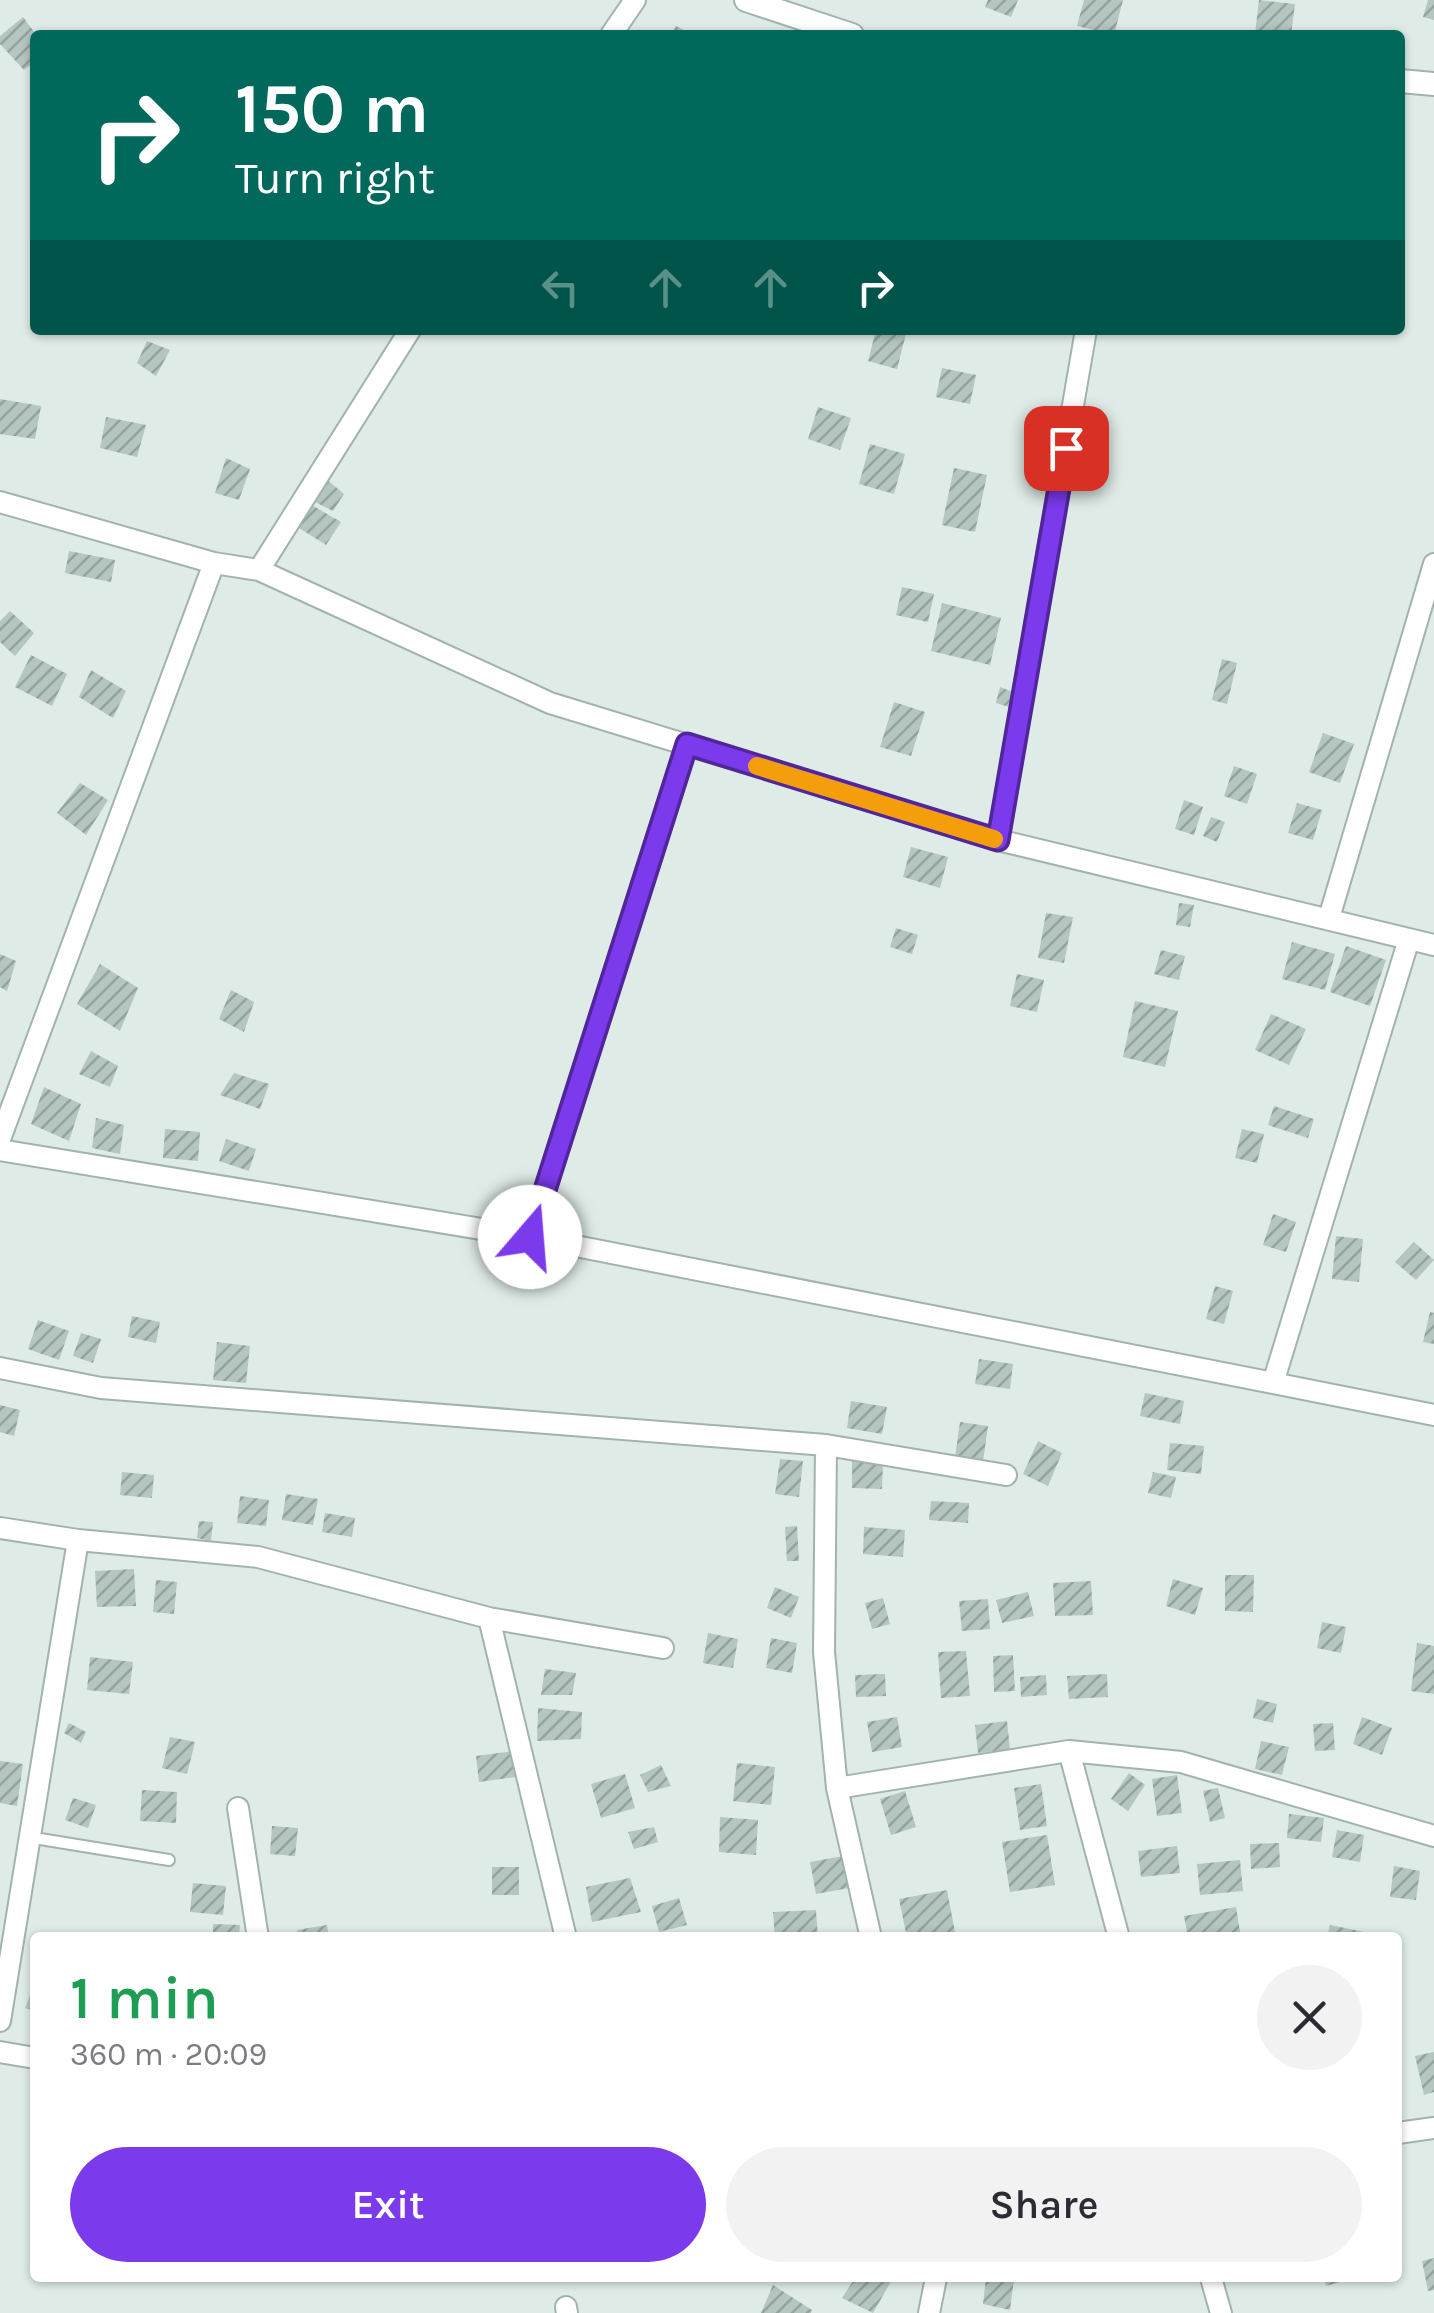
<!DOCTYPE html>
<html lang="en">
<head>
<meta charset="utf-8">
<style>
  body { margin:0; font-family:Karla,sans-serif; background:#f2f2f3; color:#2b2b33; height:100vh; display:flex; flex-direction:column; font-size:38px; white-space:nowrap }
  * { box-sizing:border-box; margin:0 }
  p { font-size:32px; color:#7c7c81 }
  .icon { flex:none; width:55px; height:55px; fill:none; stroke:currentColor; stroke-width:2; stroke-linecap:round; stroke-linejoin:round }
  .map { position:relative; flex:1; overflow:hidden }
  .drawer { position:absolute; left:30px; top:1932px; width:1372px; height:350px; display:flex; flex-direction:column; background:#fff; border-radius:10px; box-shadow:0 2px 8px #0004 }
  .drawer>* { flex:none }
  .banner { position:absolute; left:30px; top:30px; width:1375px; height:305px; border-radius:10px; box-shadow:0 2px 8px #0004; background:#00695c; color:#fff; overflow:hidden }
  .pin { position:absolute; display:grid; place-items:center; width:85px; height:85px; color:#fff; margin:-42px; border-radius:20px; box-shadow:0 5px 15px #0006 }
  .me { position:absolute; width:110px; margin:-55px; rotate:18deg; stroke-linejoin:round; filter:drop-shadow(0 0 8px #0008) }
  .turn { display:flex; align-items:center; gap:35px; height:210px; padding:0 40px; font-size:45px }
  .turn .icon { width:130px; height:130px; stroke-width:2.5 }
  .turn b { display:block; font-size:70px; line-height:85px }
  .lanes { display:flex; align-items:center; height:95px; padding:0 40px; background:#0003; justify-content:center; gap:50px; direction:ltr }
  .lanes .off { opacity:.35 }
  .round { display:grid; place-items:center; flex:none; width:105px; height:105px; border-radius:52px; background:#f2f2f3 }
  .headline { display:flex; align-items:center; justify-content:space-between; height:170px; padding:0 40px }
  h1 { font-size:60px; font-weight:600; line-height:75px; color:#1e9e55 }
  .primary-button { display:flex; gap:20px; margin-top:auto; padding:20px 40px }
  .primary-button a { flex:1; height:115px; border-radius:60px; background:#7c3aed; color:#fff; font-size:40px; font-weight:600; line-height:115px; text-align:center }
  .primary-button a+a { background:#f2f2f3; color:#2b2b33 }
  .map>svg:first-child { display:block }
  .building { fill:url(#building-hatch) }
  .lines { fill:none; stroke-linecap:round; stroke-linejoin:round }
  .service-casing { stroke:#a2b3ae; stroke-width:14 }
  .minor-casing { stroke:#a2b3ae; stroke-width:24 }
  .tertiary-casing { stroke:#a2b3ae; stroke-width:26 }
  .service { stroke:#fff; stroke-width:10 }
  .minor { stroke:#fff; stroke-width:20 }
  .tertiary { stroke:#fff; stroke-width:22 }
  .route-casing { stroke:#51269a; stroke-width:25 }
  .route { stroke:#7c3aed; stroke-width:18 }
  .slow { stroke:#f59e0b; stroke-width:18 }
</style>
</head>
<body>
<div class="map">
<svg width="1434" height="2313" viewBox="0 0 1434 2313">
  <defs>
    <pattern id="building-hatch" width="6" height="6" patternUnits="userSpaceOnUse" patternTransform="scale(2.5)"><rect width="6" height="6" fill="#b5c6c0"/><path d="M-1 1l2-2M0 6l6-6M5 7l2-2" fill="none" stroke="#93a29d"/></pattern>
  </defs>
  <rect width="100%" height="100%" fill="#dfebe7"/>
  <path class="building" d="M988,0h30l-7,17 -26,-10z
    M1084,0h39l-9,35 -37,-9z
    M1259,0l36,4 -4,31 -36,-1z
    M1428,0h6v20l-11,-3z
    M23,17l12,16v29l-11,8 -24,-26v-8z
    M676,26l18,9h-23z
    M876,330h31l-10,39 -29,-8z
    M147,341l23,9 -14,26 -19,-13z
    M942,368l34,7 -6,29 -34,-7z
    M0,399l41,7 -6,33 -35,-5z
    M818,407l33,11 -11,32 -32,-11z
    M106,417l40,8 -9,32 -37,-9z
    M870,444l35,10 -11,40 -35,-10z
    M226,458l24,11 -11,31 -24,-7z
    M954,468l33,7 -12,57 -33,-7z
    M325,478l19,16 -11,17 -20,-10z
    M310,504l31,18 -15,23 -30,-19z
    M69,551l46,9 -4,22 -46,-9z
    M902,587l32,7 -6,28 -32,-7z
    M942,603l59,15 -11,47 -59,-14z
    M10,611l24,22 -19,23 -15,-14v-21z
    M31,655l36,19 -15,32 -37,-19z
    M1222,659l15,4 -10,41 -15,-4z
    M91,670l35,21 -13,27 -34,-21z
    M1000,687l13,5 -4,15 -13,-4z
    M894,702l31,10 -14,44 -31,-9z
    M1323,733l31,11 -14,39 -31,-11z
    M1234,766l23,8 -10,30 -23,-8z
    M80,783l28,17 -22,35 -29,-22z
    M1184,800l19,7 -9,28 -19,-6z
    M1297,803l25,7 -9,30 -25,-7z
    M1211,817l14,5 -8,20 -14,-6z
    M911,847l37,10 -8,31 -37,-11z
    M1179,903l15,2 -4,22 -14,-2z
    M1046,913l27,4 -9,46 -26,-5z
    M896,928l22,7 -6,19 -22,-7z
    M1292,942l43,12 -10,36 -43,-11z
    M1346,946l40,14 -16,46 -40,-14z
    M1161,950l24,6 -6,24 -25,-6z
    M0,954l16,7 -9,30 -7,-4z
    M100,964l38,24 -18,43 -43,-27z
    M1017,974l27,6 -7,32 -27,-6z
    M231,990l23,12 -10,30 -25,-13z
    M1135,1001l43,10 -13,56 -42,-10z
    M1271,1014l35,15 -17,36 -34,-15z
    M91,1051l27,15 -8,21 -31,-13z
    M234,1073l35,11 -9,25 -40,-14z
    M44,1087l37,17 -12,37 -38,-17z
    M1274,1106l40,13 -6,19 -40,-13z
    M96,1118l28,7 -4,29 -28,-6z
    M165,1129l35,3 -2,29 -35,-3z
    M1242,1129l22,5 -7,29 -22,-5z
    M226,1139l30,10 -7,22 -30,-10z
    M1273,1214l23,8 -10,30 -23,-7z
    M1336,1236l27,3 -4,43 -27,-3z
    M1414,1242l20,18 -18,20 -21,-18z
    M1215,1286l18,5 -9,33 -18,-5z
    M1430,1312l4,1v31l-11,-2z
    M132,1316l28,6 -4,21 -28,-6z
    M38,1320l31,11 -10,29 -31,-11z
    M81,1333l20,6 -8,24 -20,-7z
    M217,1342l33,4 -4,37 -33,-3z
    M979,1359l34,5 -3,25 -35,-5z
    M1145,1393l39,8 -4,23 -40,-8z
    M851,1401l36,6 -5,27 -35,-6z
    M0,1405l20,5 -6,26 -14,-4z
    M960,1422l28,4 -5,36 -28,-5z
    M1038,1441l24,12 -14,33 -25,-12z
    M1170,1443l34,3 -3,28 -34,-4z
    M780,1459l23,2 -4,36 -24,-3z
    M852,1461l31,1 -1,27 -30,-1z
    M122,1472l32,3 -2,23 -32,-3z
    M1153,1472l23,5 -5,21 -23,-5z
    M286,1494l32,5 -5,26 -31,-5z
    M240,1496l29,4 -3,26 -29,-3z
    M931,1501l38,2 -1,20 -39,-3z
    M325,1513l30,5 -3,19 -30,-5z
    M199,1521l14,1 -2,19 -14,-3z
    M797,1526l2,35h-12l-2,-34z
    M864,1527l41,3 -2,27 -40,-3z
    M134,1569l2,37 -39,1 -2,-36z
    M1225,1575h29l-1,37 -28,-1z
    M1173,1579l30,9 -8,27 -29,-9z
    M156,1580l21,2 -3,32 -21,-2z
    M1091,1581l2,34 -38,1 -2,-33z
    M775,1587l24,10 -8,21 -24,-10z
    M1028,1592l6,24 -32,7 -6,-23z
    M883,1598l7,26 -18,5 -7,-26z
    M988,1599l2,30 -28,2 -3,-30z
    M1322,1622l24,5 -5,26 -24,-5z
    M708,1633l30,6 -5,29 -30,-5z
    M771,1638l26,5 -5,30 -26,-5z
    M1417,1643l17,3v48l-23,-3z
    M966,1651l4,45 -29,2 -3,-46z
    M1013,1655l2,36 -21,1 -1,-36z
    M90,1657l43,5 -4,32 -42,-4z
    M545,1669l31,4 -4,22h-31z
    M885,1674l1,22 -30,1 -1,-22z
    M1107,1674l1,23 -39,2 -2,-23z
    M1046,1675l1,20 -26,2 -1,-20z
    M1257,1699l20,5 -4,19 -20,-5z
    M538,1708l44,4 -1,27 -44,2z
    M897,1717l5,30 -30,5 -5,-30z
    M1362,1717l30,11 -10,27 -29,-11z
    M1007,1721l3,28 -32,4 -3,-28z
    M69,1723l17,9 -5,11 -17,-10z
    M1333,1723l2,27 -20,1 -2,-27z
    M170,1737l25,5 -8,32 -25,-6z
    M1261,1741l28,6 -7,28 -27,-6z
    M513,1751l3,26 -37,5 -3,-26z
    M0,1761l23,3 -6,42 -17,-3z
    M737,1763l38,4 -4,38 -38,-4z
    M661,1765l10,21 -23,6 -8,-17z
    M1129,1773l16,12 -17,26 -17,-12z
    M625,1774l10,34 -34,10 -10,-34z
    M1177,1775l5,38 -25,3 -5,-37z
    M1041,1784l6,42 -27,4 -6,-42z
    M1218,1788l7,30 -15,4 -7,-31z
    M142,1790l35,2 -1,31 -36,-2z
    M905,1791l11,36 -25,8 -11,-36z
    M73,1798l23,7 -8,23 -23,-8z
    M1289,1814l35,4 -3,24 -34,-4z
    M720,1817l38,3 -2,35 -37,-3z
    M272,1826l26,2 -3,28 -25,-2z
    M654,1827l4,15 -24,7 -6,-17z
    M1337,1830l27,5 -4,27 -28,-5z
    M1047,1835l8,50 -45,7 -8,-50z
    M1279,1843l1,24 -29,2 -1,-25z
    M1177,1846l3,27 -39,4 -3,-26z
    M843,1856l6,32 -33,6 -6,-32z
    M1240,1860l3,31 -43,4 -3,-31z
    M1394,1866l26,5 -4,29 -26,-3z
    M492,1867h27v28h-27z
    M630,1878l11,34 -49,10 -6,-35z
    M193,1883l33,3 -3,29 -33,-3z
    M947,1890l8,42 -48,6 -8,-39z
    M679,1898l8,27 -28,7 -7,-26z
    M1236,1907l5,31h-53l-4,-22z
    M816,1910l2,28h-43l-2,-26z
    M213,1924l27,1 -1,10 -26,-1z
    M327,1925l2,13h-31l-1,-8z
    M1330,1925l35,7 -1,6h-37z
    M35,1983v28l-10,-3z
    M1434,2052v40l-10,3 -9,-39z
    M1434,2258v32l-6,1 -6,-30z
    M855,2278h38l-20,35 -31,-15z
    M986,2278l28,1 -4,31 -27,-6z
    M1324,2278h28v1l-26,7z
    M773,2285l39,25 -1,3h-50z"/>
  <g class="lines">
    <defs>
      <path id="service" d="M28,1837l141,23"/>
      <path id="minor" d="M611,35l24,-35
        M0,502l214,61 45,7 291,133 448,137 436,105
        M259,570l151,-240
        M998,840l88,-510
        M1329,918l105,-354
        M0,1139l214,-576
        M0,1150l530,87 743,146 136,-444
        M530,1237l157,-493
        M0,1368l101,20 725,57 180,30
        M1273,1383l161,32
        M826,1445l-2,207 13,136 34,150
        M0,1528l78,12
        M489,1618l77,320
        M1069,1751l50,187
        M837,1788l232,-37 112,11 253,74
        M238,1808l20,130
        M0,2021l78,-481 180,17 231,61 174,30
        M0,2052l35,6
        M1398,2133l36,-5
        M1211,2278l10,35
        M566,2307l1,6
        M929,2313l7,-35"/>
      <path id="tertiary" d="M746,0l106,35
        M1400,81l34,3"/>
    </defs>
    <use href="#service" class="service-casing"/>
    <use href="#minor" class="minor-casing"/>
    <use href="#tertiary" class="tertiary-casing"/>
    <use href="#service" class="service"/>
    <use href="#minor" class="minor"/>
    <use href="#tertiary" class="tertiary"/>
  </g>
  <g class="lines">
    <defs>
      <path id="route" d="M530,1237l157,-493 311,96 68,-392"/>
    </defs>
    <use href="#route" class="route-casing"/>
    <use href="#route" class="route"/>
    <path class="slow" d="M757,766l237,73"/>
  </g>
</svg>
<div class="pin" style="left:1066px;top:448px;background:#d93025"><svg class="icon" aria-label="arrive" viewBox="0 0 24 24"><path d="M6 21V4h12l-3 4 3 4H6"/></svg></div>
<svg class="me" style="left:530px;top:1237px" viewBox="-20 -20 40 40"><circle r="19" fill="#fff"/><path d="M0-13L10 11 0 6-10 11z" fill="#7c3aed"/></svg>
<div class="banner">
<div class="turn"><svg class="icon" aria-label="right" viewBox="0 0 24 24"><path d="M7 20v-9h11M14 6l5 5-5 5"/></svg><div><b>150 m</b>Turn right</div></div>
<div class="lanes"><svg class="icon off" aria-label="left" viewBox="0 0 24 24"><path d="M17 20v-9H6M10 6l-5 5 5 5"/></svg><svg class="icon off" aria-label="ahead" viewBox="0 0 24 24"><path d="M12 20V5M6 11l6-6 6 6"/></svg><svg class="icon off" aria-label="ahead" viewBox="0 0 24 24"><path d="M12 20V5M6 11l6-6 6 6"/></svg><svg class="icon" aria-label="right" viewBox="0 0 24 24"><path d="M7 20v-9h11M14 6l5 5-5 5"/></svg></div>
</div>
<section class="drawer">
<div class="headline"><div><h1>1 min</h1><p>360 m · 20:09</p></div><a class="round"><svg class="icon" aria-label="close" viewBox="0 0 24 24"><path d="M6 6l12 12M18 6L6 18"/></svg></a></div>
<div class="primary-button"><a>Exit</a><a>Share</a></div>
</section>
</div>
</body>
</html>
